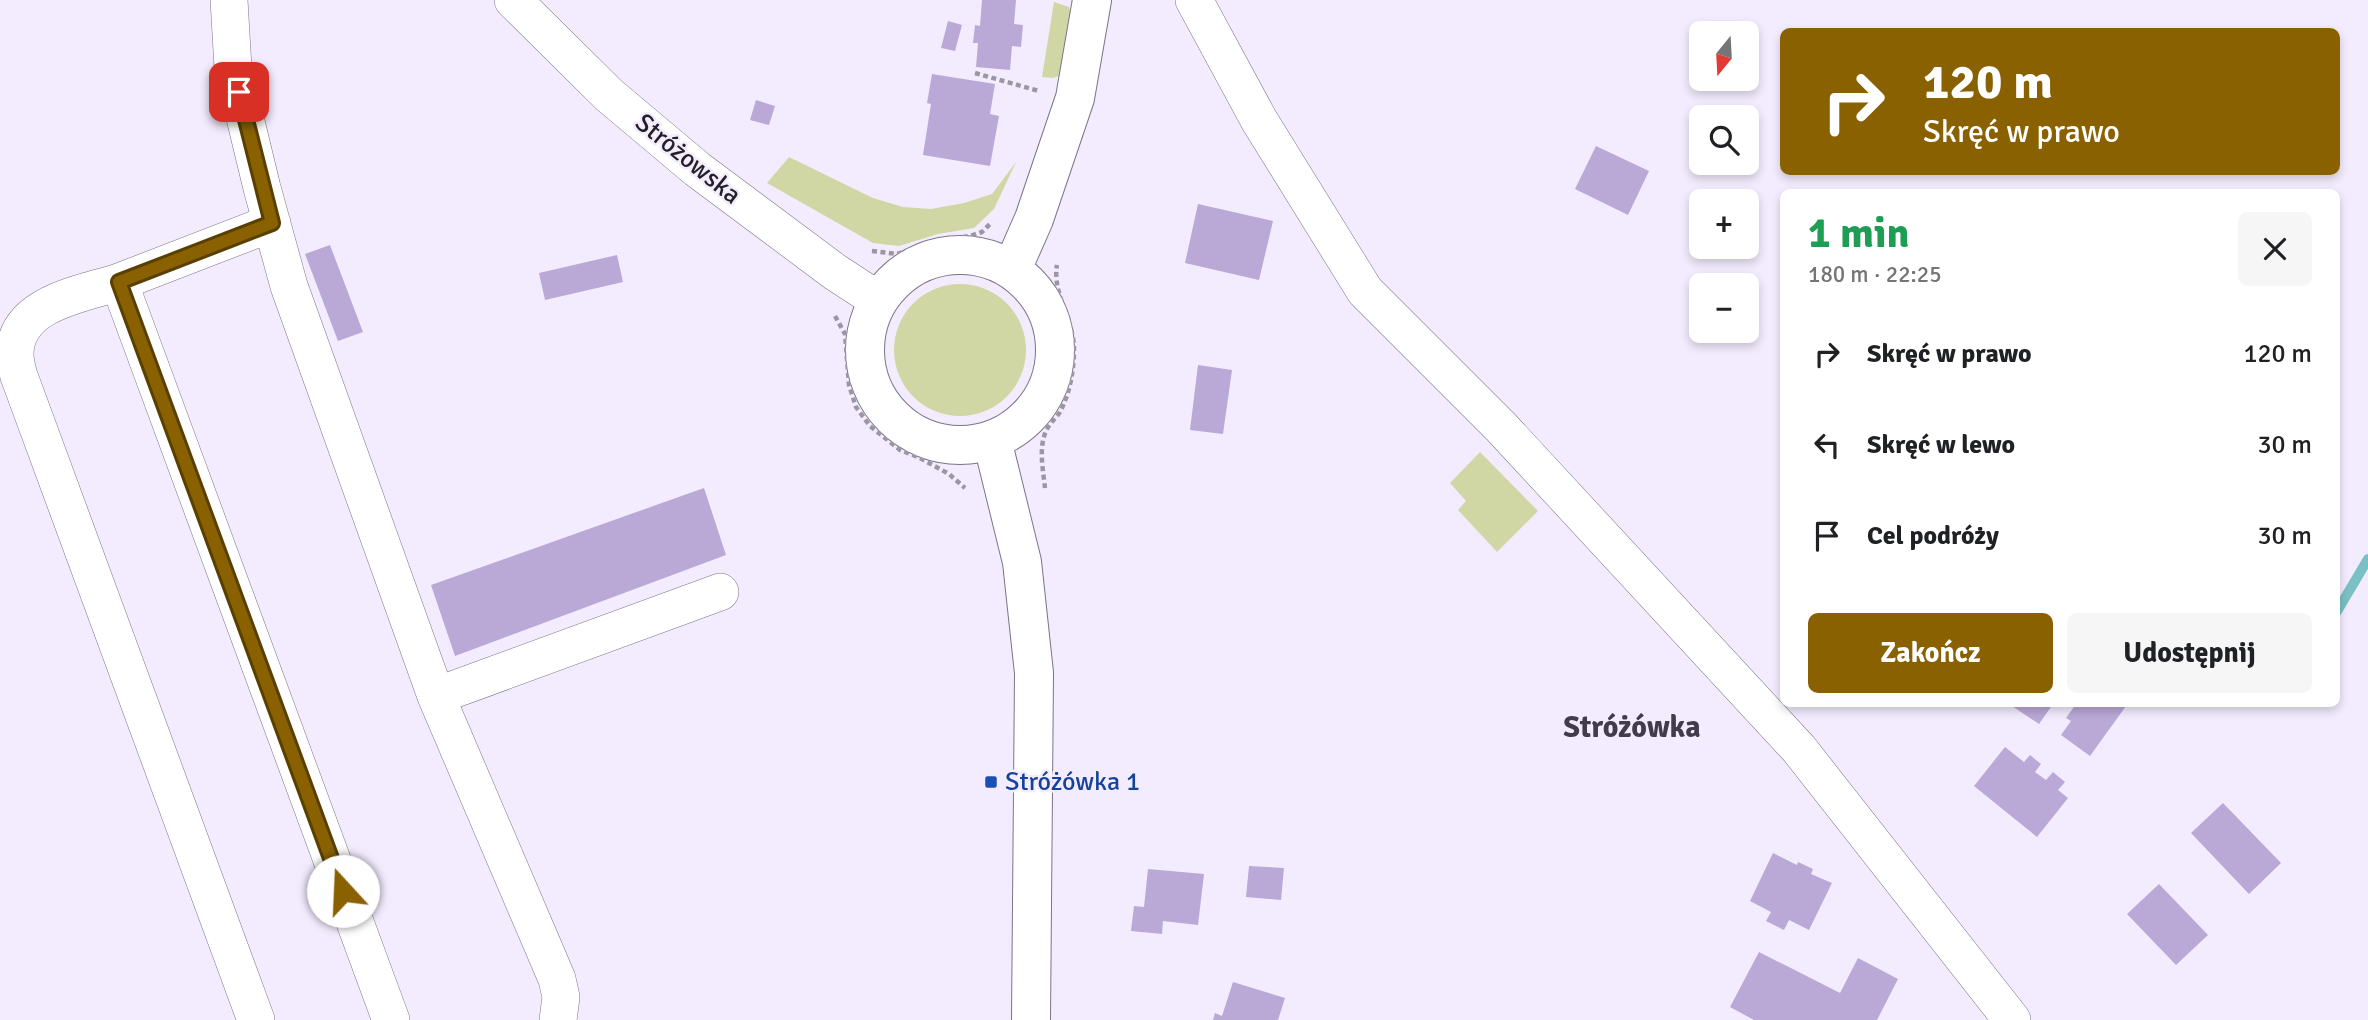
<!DOCTYPE html>
<html lang="pl">
<head>
<meta charset="utf-8">
<style>
  body { margin:0; font-family:Signika,sans-serif; background:#f6f6f6; color:#202124; height:100vh; display:flex; flex-direction:column; font-size:26px; white-space:nowrap }
  * { box-sizing:border-box; margin:0 }
  p { font-size:23px; color:#757577 }
  .icon { flex:none; width:38px; height:38px; fill:none; stroke:currentColor; stroke-width:2; stroke-linecap:round; stroke-linejoin:round }
  .map { position:relative; flex:1; overflow:hidden }
  .panel { position:absolute; left:1780px; top:189px; width:560px; height:518px; display:flex; flex-direction:column; background:#fff; border-radius:10px; box-shadow:0 4px 10px #0003 }
  .panel>* { flex:none }
  .top-card { position:absolute; left:1780px; top:28px; width:560px; height:147px; border-radius:10px; box-shadow:0 4px 10px #0003; background:#896100; color:#fff; overflow:hidden }
  .needle { width:46px; rotate:198deg }
  .controls { position:absolute; left:1689px; top:21px; display:grid; gap:14px }
  .controls a { display:grid; place-items:center; width:70px; height:70px; border-radius:10px; background:#fff; box-shadow:0 4px 10px #0003; font-size:35px }
  .pin { position:absolute; display:grid; place-items:center; width:60px; height:60px; color:#fff; margin:-30px; border-radius:14px; box-shadow:0 4px 10px #0006 }
  .me { position:absolute; width:77px; margin:-38px; rotate:340deg; stroke-linejoin:round; filter:drop-shadow(0 0 5px #0008) }
  .turn { display:flex; align-items:center; gap:24px; height:147px; padding:0 28px; font-size:32px }
  .turn .icon { width:91px; height:91px; stroke-width:2.5 }
  .turn b { display:block; font-size:49px; line-height:60px }
  .round { display:grid; place-items:center; flex:none; width:74px; height:74px; border-radius:10px; background:#f6f6f6 }
  .headline { display:flex; align-items:center; justify-content:space-between; height:119px; padding:0 28px }
  h1 { font-size:42px; font-weight:700; line-height:52px; color:#1e9e55 }
  .button { display:flex; gap:14px; margin-top:auto; padding:14px 28px }
  .button a { flex:1; height:80px; border-radius:10px; background:#896100; color:#fff; font-size:28px; font-weight:700; line-height:80px; text-align:center }
  .button a+a { background:#f6f6f6; color:#202124 }
  ul { padding:0; list-style:none }
  li { display:flex; align-items:center; gap:21px; height:91px; padding:0 28px }
  li div { flex:1 }
  li b { display:block; font-size:26px }
  li em { font-style:normal }
  .map>svg:first-child { display:block }
  .green { fill:#d1d7a4 }
  .lines { fill:none; stroke-linecap:round; stroke-linejoin:round }
  .stream { stroke:#7bc0c4; stroke-width:10 }
  .building { fill:#baa8d7 }
  .minor-casing { stroke:#7b7487; stroke-width:38 }
  .major-casing { stroke:#7b7487; stroke-width:40 }
  .path { stroke:#9b96a3; stroke-width:4.5; stroke-dasharray:5 3.5; stroke-linecap:butt }
  .minor { stroke:#fff; stroke-width:37 }
  .major { stroke:#fff; stroke-width:38 }
  .route-casing { stroke:#593f00; stroke-width:18 }
  .route { stroke:#896100; stroke-width:12 }
  .transit-dot { fill:#1a4fb4; stroke:#f3ecfe; stroke-width:2.5 }
  .labels { text-anchor:middle; dominant-baseline:central; stroke-width:5; stroke-linejoin:round; paint-order:stroke }
  .street-label { font-size:26px; fill:#221f27; stroke:#f3ecfe }
  .transit-label { font-size:26px; fill:#164399; stroke:#f3ecfe; text-anchor:start }
  .quarter-label { font-size:30px; font-weight:bold; fill:#423b4c; stroke:#f3ecfe }
</style>
</head>
<body>
<div class="map">
<svg width="2368" height="1020" viewBox="0 0 2368 1020">
  <rect width="100%" height="100%" fill="#f3ecfe"/>
  <path class="green" d="M1054,2l15,5 2,7 -12,62 -6,2 -11,-1z
    M789,157l84,41 30,9 28,2 33,-6 28,-9 24,-32 -22,47 -20,19 -36,6 -39,12 -26,-3 -106,-60z
    M894 350a66 66 0 1 1 132 0a66 66 0 1 1-132 0Z
    M1480,452l58,59 -41,41 -39,-42 8,-9 -16,-18z"/>
  <g class="lines">
    <path class="stream" d="M2336,613l32,-54"/>
  </g>
  <path class="building" d="M982,0h34l-2,24 9,1 -2,22 -9,-1 -2,24 -34,-3 2,-24h-5l2,-18 5,1z
    M948,21l14,4 -7,26 -14,-3z
    M932,74l63,10 -5,30 9,2 -9,50 -67,-11 8,-51 -4,-1z
    M756,100l19,6 -6,19 -19,-5z
    M1596,146l53,25 -21,44 -53,-26z
    M1198,204l75,17 -14,59 -74,-17z
    M330,245l33,87 -25,9 -33,-87z
    M617,255l6,27 -78,18 -6,-27z
    M1198,365l34,5 -9,64 -33,-4z
    M704,488l22,67 -271,101 -24,-71z
    M2009,704h44l-14,20z
    M2076,704h46l4,2 -36,50 -29,-21 10,-14 -5,-3z
    M2005,747l19,15 6,-7 11,9 -6,8 11,8 7,-8 12,10 -7,8 10,8 -31,39 -63,-51z
    M2223,803l58,60 -32,31 -58,-61z
    M1773,853l24,12 1,-3 15,7 -2,5 21,9 -23,47 -20,-10 -5,10 -18,-9 5,-9 -21,-11z
    M1249,866l35,2 -3,32 -35,-3z
    M1148,869l56,5 -6,51 -35,-4 -1,13 -31,-3 3,-25 10,1z
    M2159,884l49,51 -32,30 -49,-51z
    M1759,952l81,41 18,-35 40,21 -21,41h-123l-24,-13z
    M1233,982l52,16 -7,22h-65l2,-7 7,3z"/>
  <g class="lines">
    <defs>
      <path id="minor" d="M229,0l4,68 29,120 27,98 147,410 284,-104
        M513,0l96,95 88,74 138,103 43,28
        M1194,0l65,120 106,171 136,136 298,322 213,271
        M119,282l153,-59
        M436,696l121,283 4,18 -3,23
        M256,1020l-237,-644c-2,-7 -4,-15 -4,-22 0,-51 67,-60 104,-72l272,738"/>
      <path id="major" d="M865 350a95 95 0 1 1 190 0a95 95 0 1 1-190 0Z
        M1012,269l22,-50 41,-121 17,-98
        M992,440l30,122 12,111 -3,347"/>
    </defs>
    <use href="#minor" class="minor-casing"/>
    <use href="#major" class="major-casing"/>
    <path class="path" d="M975,73l64,18
      M872,251l25,3 41,-13 32,-5 12,-4 8,-8
      M835,316l10,18 4,51 7,22 14,19 30,24 18,7 31,17 16,14
      M1045,488c-2,-19 -7,-42 2,-59 3,-6 9,-11 13,-17 10,-19 14,-42 14,-63 0,-29 -22,-55 -17,-84"/>
    <use href="#minor" class="minor"/>
    <use href="#major" class="major"/>
  </g>
  <g class="lines">
    <defs>
      <path id="route" d="M239,92l33,131 -153,59 224,609"/>
    </defs>
    <use href="#route" class="route-casing"/>
    <use href="#route" class="route"/>
  </g>
  <rect class="transit-dot" x="984" y="775" width="14" height="14" rx="3.5"/>
  <g class="labels">
    <g class="street-label">
      <text transform="translate(688 159) rotate(39)">Stróżowska</text>
    </g>
    <g class="transit-label">
      <text x="1005" y="782">Stróżówka 1</text>
    </g>
    <g class="quarter-label">
      <text x="1632" y="727">Stróżówka</text>
    </g>
  </g>
</svg>
<div class="controls">
<a><svg class="needle" viewBox="-14 -14 28 28"><path d="M0-13l5 13h-10z" fill="#e53935"/><path d="M0 13l5-13h-10z" fill="#757577"/></svg></a>
<a><svg class="icon" aria-label="search" viewBox="0 0 24 24"><circle cx="10" cy="10" r="6"/><path d="M15 15l6 6"/></svg></a>
<a>+</a>
<a>−</a>
</div>
<div class="pin" style="left:239px;top:92px;background:#d93025"><svg class="icon" aria-label="arrive" viewBox="0 0 24 24"><path d="M6 21V4h12l-3 4 3 4H6"/></svg></div>
<svg class="me" style="left:343px;top:891px" viewBox="-20 -20 40 40"><circle r="19" fill="#fff"/><path d="M0-13L10 11 0 6-10 11z" fill="#896100"/></svg>
<div class="top-card">
<div class="turn"><svg class="icon" aria-label="right" viewBox="0 0 24 24"><path d="M7 20v-9h11M14 6l5 5-5 5"/></svg><div><b>120 m</b>Skręć w prawo</div></div>
</div>
<section class="panel">
<div class="headline"><div><h1>1 min</h1><p>180 m · 22:25</p></div><a class="round"><svg class="icon" aria-label="close" viewBox="0 0 24 24"><path d="M6 6l12 12M18 6L6 18"/></svg></a></div>
<ul>
<li><svg class="icon" aria-label="right" viewBox="0 0 24 24"><path d="M7 20v-9h11M14 6l5 5-5 5"/></svg><div><b>Skręć w prawo</b></div><em>120 m</em></li>
<li><svg class="icon" aria-label="left" viewBox="0 0 24 24"><path d="M17 20v-9H6M10 6l-5 5 5 5"/></svg><div><b>Skręć w lewo</b></div><em>30 m</em></li>
<li><svg class="icon" aria-label="arrive" viewBox="0 0 24 24"><path d="M6 21V4h12l-3 4 3 4H6"/></svg><div><b>Cel podróży</b></div><em>30 m</em></li>
</ul>
<div class="button"><a>Zakończ</a><a>Udostępnij</a></div>
</section>
</div>
</body>
</html>
